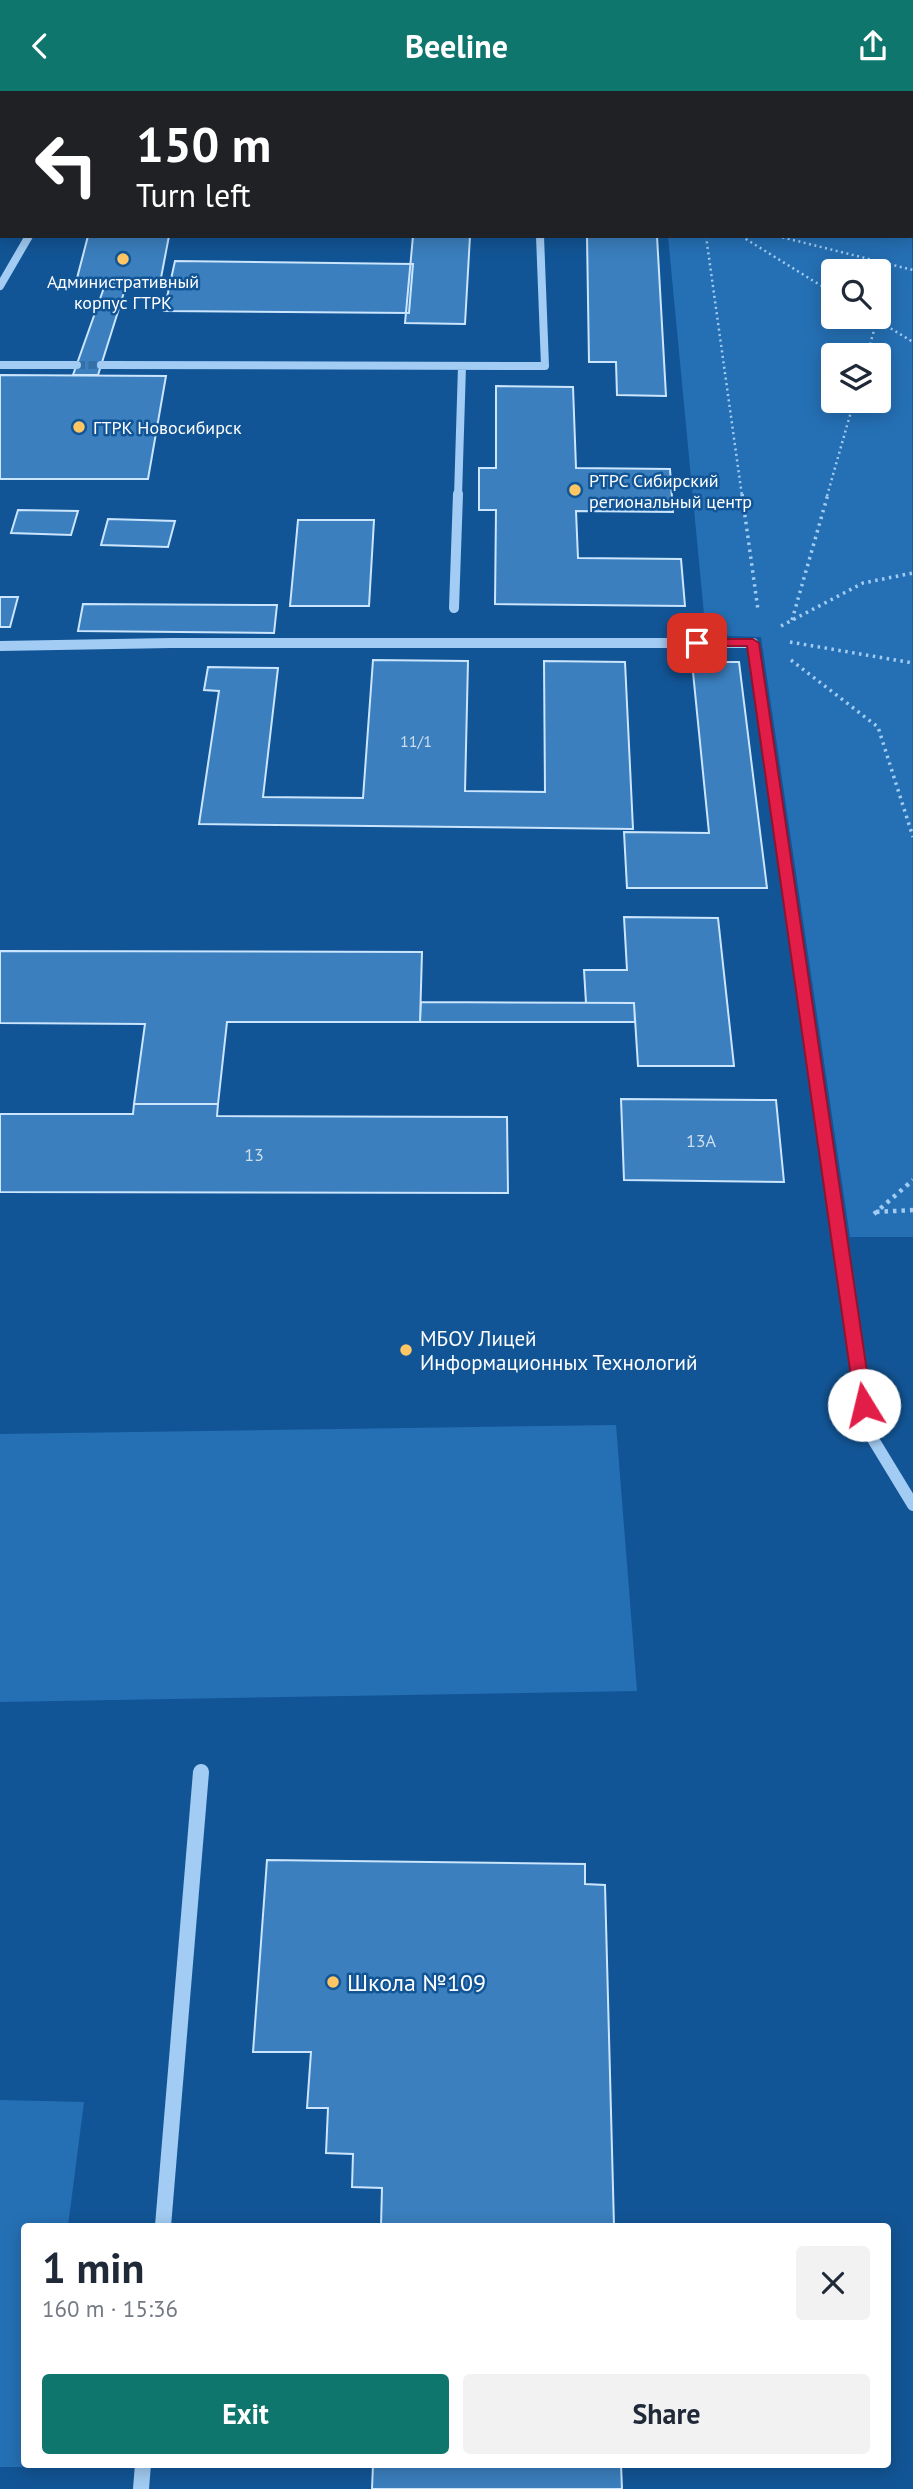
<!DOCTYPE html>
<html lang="en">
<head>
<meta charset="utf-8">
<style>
  body { margin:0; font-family:"PT Sans",sans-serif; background:#f2f2f3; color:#1f2937; height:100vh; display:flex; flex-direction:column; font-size:26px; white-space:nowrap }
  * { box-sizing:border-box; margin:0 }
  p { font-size:23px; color:#747a83 }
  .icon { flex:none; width:38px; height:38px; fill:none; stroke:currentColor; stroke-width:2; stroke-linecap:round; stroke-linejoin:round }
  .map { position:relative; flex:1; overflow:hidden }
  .panel { position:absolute; left:21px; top:2132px; width:870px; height:245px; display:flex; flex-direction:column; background:#fff; border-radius:7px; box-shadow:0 4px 18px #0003 }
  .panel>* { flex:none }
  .hud { position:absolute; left:0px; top:0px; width:914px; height:147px; box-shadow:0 4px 18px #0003; background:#202124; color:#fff; overflow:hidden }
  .tools { position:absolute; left:821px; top:168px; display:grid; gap:14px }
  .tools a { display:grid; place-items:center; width:70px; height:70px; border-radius:7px; background:#fff; box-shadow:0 4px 18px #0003; font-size:35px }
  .pin { position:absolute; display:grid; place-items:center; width:60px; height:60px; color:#fff; margin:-30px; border-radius:14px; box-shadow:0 4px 10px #0006 }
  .me { position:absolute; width:77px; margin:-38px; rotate:351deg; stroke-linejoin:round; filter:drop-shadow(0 0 5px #0008) }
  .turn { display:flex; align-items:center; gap:24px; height:147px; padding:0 21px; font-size:32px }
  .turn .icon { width:91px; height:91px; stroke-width:2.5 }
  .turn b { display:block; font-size:49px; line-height:60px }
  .round { display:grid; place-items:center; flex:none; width:74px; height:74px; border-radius:7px; background:#f2f2f3 }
  .head { display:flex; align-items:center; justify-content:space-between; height:119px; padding:0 21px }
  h1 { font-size:42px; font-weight:800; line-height:52px }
  .primary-button { display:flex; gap:14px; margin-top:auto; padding:14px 21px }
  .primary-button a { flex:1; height:80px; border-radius:7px; background:#0f766e; color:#fff; font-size:28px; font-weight:800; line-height:80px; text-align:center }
  .primary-button a+a { background:#f2f2f3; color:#1f2937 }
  header { display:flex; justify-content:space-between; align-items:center; height:91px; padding:0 21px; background:#0f766e; color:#fff; font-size:32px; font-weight:800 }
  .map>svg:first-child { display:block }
  .green { fill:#2570b5; fill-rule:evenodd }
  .building { fill:#3b7fbe; stroke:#cae5fd; stroke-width:2 }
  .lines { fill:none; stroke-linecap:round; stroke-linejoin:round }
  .minor-tunnel { stroke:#366ea6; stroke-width:8; stroke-dasharray:8 3.5; stroke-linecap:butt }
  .path-far2 { stroke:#a2ccf3; stroke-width:2.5; stroke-dasharray:2 3.5; stroke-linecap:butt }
  .path-far1 { stroke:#a2ccf3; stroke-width:3.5; stroke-dasharray:2.5 4.5; stroke-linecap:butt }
  .path { stroke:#a2ccf3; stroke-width:4.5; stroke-dasharray:3.5 5; stroke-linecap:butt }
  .minor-far3 { stroke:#a2ccf3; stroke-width:8 }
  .minor-far2 { stroke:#a2ccf3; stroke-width:10 }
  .minor-far1 { stroke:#a2ccf3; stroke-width:12 }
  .minor { stroke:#a2ccf3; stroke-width:16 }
  .route { fill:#e11d48; stroke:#92132f; stroke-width:2 }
  .poi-dot { fill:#ffc764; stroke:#125596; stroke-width:2.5 }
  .labels { text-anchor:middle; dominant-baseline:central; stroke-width:5; stroke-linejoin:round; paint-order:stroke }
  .far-number-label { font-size:16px; fill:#cedfef }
  .far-poi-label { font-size:18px; fill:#fff; stroke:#125596; text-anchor:start }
  .number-label { font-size:18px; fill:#cedfef }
  .poi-label { font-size:21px; fill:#fff; stroke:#125596; text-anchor:start }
  .near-poi-label { font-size:24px; fill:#fff; stroke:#125596; text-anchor:start }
</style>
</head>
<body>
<header><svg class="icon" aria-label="back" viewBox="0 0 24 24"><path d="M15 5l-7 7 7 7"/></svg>Beeline<svg class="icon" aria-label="share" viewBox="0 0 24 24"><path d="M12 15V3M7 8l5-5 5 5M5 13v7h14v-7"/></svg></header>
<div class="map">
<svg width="913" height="2398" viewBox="0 0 913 2398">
  <rect width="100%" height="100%" fill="#125596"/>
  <path class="green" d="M912,123l1,1023h-63l-89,-600 -55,-2 -38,-399h244zM878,180v46h-45v-46zM833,264h45v46h-45z
    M616,1334l21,266 -637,11v-268z
    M0,2009l84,2 -16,124h-44v238h13v3h-37z"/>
  <path class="building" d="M0,0h249l-247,2v10z
    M532,0h88v2h-88z
    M88,145h81l-9,47 -84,-1z
    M413,145h57l-5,88 -60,-1z
    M587,145h70l9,160 -49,-1 -1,-33h-27z
    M175,170l238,3 -4,49 -245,-2z
    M106,191l21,1 -29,92h-25z
    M0,284l166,1 -18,103h-148z
    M496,295l77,1 3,81 94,1 3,43 -97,-1 2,47 103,1 4,47 -190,-2 1,-94h-17v-42h17z
    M18,419l60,1 -7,24 -60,-2z
    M108,428l67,2 -7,26 -67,-2z
    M298,429h76l-5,86h-79z
    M0,506h18l-8,30h-10z
    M83,513l194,1 -3,28 -196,-2z
    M373,569l95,1 -3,130 80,1 -1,-131 81,1 8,167 -434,-5 20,-133 -15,-1 4,-23 70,1 -15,129 100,1z
    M692,571h47l28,226h-140l-3,-56 85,1z
    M624,826l94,1 16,148h-96l-4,-63h-48l-2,-33h43z
    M0,860l422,1 -2,70h-193l-9,82h-84l11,-80 -145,-1z
    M421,911l213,1 1,19h-215z
    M621,1008l155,1 8,82 -160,-2z
    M134,1013h84l-1,12 290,1 1,76 -508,-1v-78h133z
    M267,1769l318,4v20l20,1 9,341h-233l1,-38 -30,-1 1,-33 -27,-1 2,-45h-21l4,-56h-58z
    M373,2373h248l1,25h-250z"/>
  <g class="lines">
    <path class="minor-tunnel" d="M77,274h24"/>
    <path class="path-far2" d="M706,145l36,260
      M741,145l92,57
      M777,145l136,34
      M872,226l41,25
      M867,264l10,-35
      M827,405l27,-95"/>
    <path class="path-far1" d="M742,403l16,116
      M792,529l36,-126
      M781,535l82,-43 50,-10
      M790,551l123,21
      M791,569l87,67 35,110"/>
    <path class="path" d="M876,1121l37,-2
      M874,1123l39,-34"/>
    <path class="minor-far3" d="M281,0h15
      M819,2l3,-2
      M0,195l29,-50
      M0,274h77
      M101,274l444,1 -5,-130
      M458,405l4,-130"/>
    <path class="minor-far2" d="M454,517l4,-114
      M0,555l171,-3h582l53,366"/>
    <path class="minor-far1" d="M806,916l62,424 45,74"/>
    <path class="minor" d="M163,2135l38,-454
      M141,2398l2,-25"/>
  </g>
  <path class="route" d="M753,548l6,4 113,762 -3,5h-11l-3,-5 -108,-759h-50l-6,-3 6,-4z"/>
  <g class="poi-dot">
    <circle cx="123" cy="168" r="7"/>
    <circle cx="79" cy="336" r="7"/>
    <circle cx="575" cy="399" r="7"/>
    <circle cx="406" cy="1259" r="7"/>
    <circle cx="333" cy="1891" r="7"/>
  </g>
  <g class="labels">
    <g class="far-number-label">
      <text x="416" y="650">11/1</text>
    </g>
    <g class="far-poi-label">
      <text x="123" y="190" text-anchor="middle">Административный<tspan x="123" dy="21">корпус ГТРК</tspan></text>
      <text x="93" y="336">ГТРК Новосибирск</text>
      <text x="589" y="389">РТРС Сибирский<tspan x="589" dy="21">региональный центр</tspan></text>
    </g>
    <g class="number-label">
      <text x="701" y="1049">13А</text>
      <text x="254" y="1063">13</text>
    </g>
    <g class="poi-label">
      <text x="420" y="1247">МБОУ Лицей<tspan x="420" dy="24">Информационных Технологий</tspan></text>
    </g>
    <g class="near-poi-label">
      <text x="347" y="1891">Школа №109</text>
    </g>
  </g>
</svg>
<div class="tools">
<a><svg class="icon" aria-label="search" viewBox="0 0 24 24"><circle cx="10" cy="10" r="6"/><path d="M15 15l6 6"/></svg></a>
<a><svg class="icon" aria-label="layers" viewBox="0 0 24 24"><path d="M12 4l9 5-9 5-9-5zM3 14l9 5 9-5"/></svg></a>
</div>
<div class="pin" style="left:697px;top:552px;background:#d93025"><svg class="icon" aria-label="arrive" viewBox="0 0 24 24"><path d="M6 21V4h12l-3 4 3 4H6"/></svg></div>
<svg class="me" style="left:864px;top:1314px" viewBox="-20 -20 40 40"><circle r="19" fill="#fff"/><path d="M0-13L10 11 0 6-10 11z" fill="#e11d48"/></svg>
<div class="hud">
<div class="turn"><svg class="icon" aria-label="left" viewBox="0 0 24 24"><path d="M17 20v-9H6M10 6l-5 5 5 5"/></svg><div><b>150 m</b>Turn left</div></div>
</div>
<section class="panel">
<div class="head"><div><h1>1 min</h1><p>160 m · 15:36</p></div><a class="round"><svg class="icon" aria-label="close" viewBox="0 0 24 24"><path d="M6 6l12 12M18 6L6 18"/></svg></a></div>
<div class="primary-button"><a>Exit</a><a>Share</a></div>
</section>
</div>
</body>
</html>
